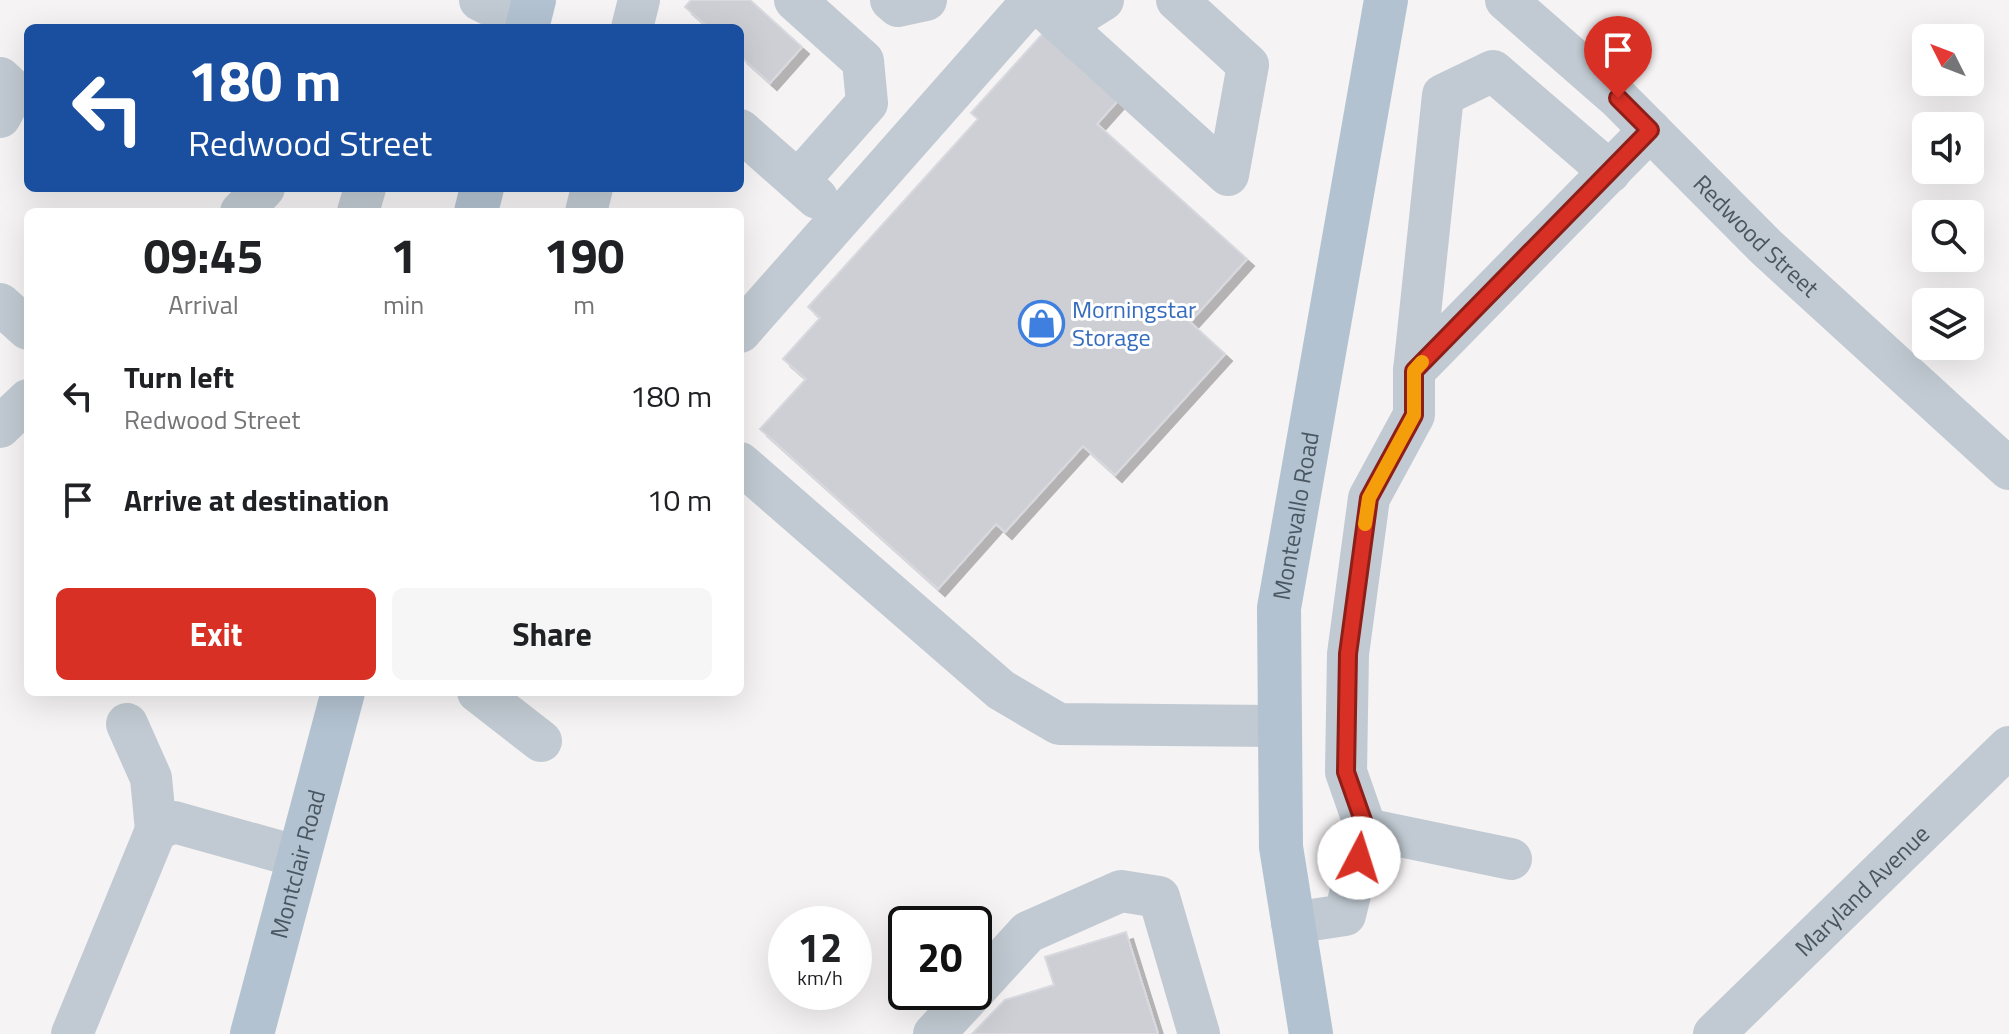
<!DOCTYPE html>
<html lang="en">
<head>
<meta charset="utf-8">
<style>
  body { margin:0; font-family:"Titillium Web",sans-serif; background:#f6f6f6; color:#202124; height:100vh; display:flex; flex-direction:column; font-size:30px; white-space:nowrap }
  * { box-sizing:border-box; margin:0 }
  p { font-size:26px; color:#757577 }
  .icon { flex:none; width:44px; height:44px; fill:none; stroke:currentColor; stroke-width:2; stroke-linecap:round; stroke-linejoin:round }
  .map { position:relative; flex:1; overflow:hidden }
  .side { position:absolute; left:24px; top:208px; width:720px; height:488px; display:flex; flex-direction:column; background:#fff; border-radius:12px; box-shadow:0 8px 32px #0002 }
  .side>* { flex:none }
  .guide { position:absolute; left:24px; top:24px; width:720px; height:168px; border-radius:12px; box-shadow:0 8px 32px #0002; background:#1a4fa0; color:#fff; overflow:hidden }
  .needle { width:52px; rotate:312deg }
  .buttons { position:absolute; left:1912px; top:24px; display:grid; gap:16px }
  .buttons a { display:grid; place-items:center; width:72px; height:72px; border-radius:12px; background:#fff; box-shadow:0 8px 32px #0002; font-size:40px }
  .speed { position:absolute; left:768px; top:906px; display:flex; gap:16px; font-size:40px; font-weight:700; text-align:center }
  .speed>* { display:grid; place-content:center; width:104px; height:104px; border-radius:50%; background:#fff; box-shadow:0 8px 32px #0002; line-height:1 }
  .speed small { font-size:20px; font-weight:400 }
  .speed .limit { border:4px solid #111; border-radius:12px; background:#fff; color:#111 }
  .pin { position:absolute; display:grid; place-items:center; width:68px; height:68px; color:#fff; margin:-82px -34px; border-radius:50% 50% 50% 0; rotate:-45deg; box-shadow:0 0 8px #0007 }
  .pin .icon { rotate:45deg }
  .me { position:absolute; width:88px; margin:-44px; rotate:5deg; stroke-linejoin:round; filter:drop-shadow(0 0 6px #0008) }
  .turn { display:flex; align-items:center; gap:28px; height:168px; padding:0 32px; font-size:36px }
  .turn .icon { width:104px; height:104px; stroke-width:2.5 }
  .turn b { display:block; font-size:56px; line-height:68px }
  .eta { display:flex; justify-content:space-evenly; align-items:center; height:136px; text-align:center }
  .eta b { font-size:48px; font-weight:700; line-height:56px }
  .action { display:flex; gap:16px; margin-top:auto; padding:16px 32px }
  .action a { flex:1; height:92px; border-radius:12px; background:#d93025; color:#fff; font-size:32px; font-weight:700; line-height:92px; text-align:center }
  .action a+a { background:#f6f6f6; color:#202124 }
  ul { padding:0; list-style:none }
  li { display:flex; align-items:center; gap:24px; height:104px; padding:0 32px }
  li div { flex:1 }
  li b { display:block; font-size:30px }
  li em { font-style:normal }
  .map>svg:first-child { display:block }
  .building { fill:#cdcfd5; stroke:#d7d9de; stroke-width:2; filter:url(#shadow) }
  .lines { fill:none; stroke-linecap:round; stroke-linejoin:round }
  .minor { stroke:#c1cad2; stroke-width:42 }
  .major { stroke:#b3c2d1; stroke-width:44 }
  .route-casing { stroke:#8d1f18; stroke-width:20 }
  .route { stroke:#d93025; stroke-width:14 }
  .slow { stroke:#f59e0b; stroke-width:14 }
  .labels { text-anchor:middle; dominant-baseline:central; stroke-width:6; stroke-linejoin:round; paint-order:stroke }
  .street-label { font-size:24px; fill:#4a5661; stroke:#fff }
  .shop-label { font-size:24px; fill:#366cbe; stroke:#fff; text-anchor:start }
</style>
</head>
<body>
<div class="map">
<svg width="2009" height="1034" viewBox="0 0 2009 1034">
  <defs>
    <filter id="shadow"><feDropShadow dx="7" dy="7" stdDeviation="0" flood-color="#0004"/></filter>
  </defs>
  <rect width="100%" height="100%" fill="#f5f3f3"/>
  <path class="building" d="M691,0h59l52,47 -32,36 -30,-27v-28h-31l-24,-21z
    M1047,29l75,67 -25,28 150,135 -57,63 35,32 -110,121 -32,-29 -78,86 -9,-8 -58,65 -178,-160 46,-50 -23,-20 37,-41 -12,-11 170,-188 -7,-6z
    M1126,932l32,102h-186l33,-34 49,-15 -9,-28z"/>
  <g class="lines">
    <g class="minor">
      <path d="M480,0l48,24"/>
      <path d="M795,0l68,61 4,42 -69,78"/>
      <path d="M891,0l7,6 28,-6"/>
      <path d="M1035,0l193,175 20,-110 -71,-65"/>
      <path id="s1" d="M1506,0l112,98 148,149 243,222"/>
      <path d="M1063,25l40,-25"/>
      <path d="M632,28l7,-28"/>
      <path d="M0,78l14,13 -14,26"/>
      <path d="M740,130l77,68"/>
      <path d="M241,212l23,-24"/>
      <path d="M358,212l7,-24"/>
      <path d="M586,212l6,-24"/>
      <path d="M0,304l28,25"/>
      <path d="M740,332l293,-332"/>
      <path d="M1414,371l29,-276 50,-24 117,101"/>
      <path d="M0,427l28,-27"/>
      <path d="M740,463l261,227 58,34 221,2"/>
      <path d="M478,692l63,49"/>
      <path d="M127,724l24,54 5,52"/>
      <path d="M1511,859l-145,-30 -20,-57 2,-118 21,-156 45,-83v-44l236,-241"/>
      <path d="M1292,923l53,-8 21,-86"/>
      <path d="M974,991l54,-59 93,-41 38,6 40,137"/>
      <path d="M72,1034l84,-204 18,-8 125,35"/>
      <path d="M934,1034l39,-42"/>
      <path id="s2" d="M1714,1034l295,-287"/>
    </g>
    <g class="major">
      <path d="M527,28l7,-28"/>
      <path d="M476,212l6,-24"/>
      <path id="s3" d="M252,1034l91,-342"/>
      <path id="s4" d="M1311,1034l-30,-187 -2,-239 107,-608"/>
    </g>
  </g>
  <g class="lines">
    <defs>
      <path id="route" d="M1359,858l7,-29 -20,-57 2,-118 21,-156 45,-83v-44l236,-241 -32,-32"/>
    </defs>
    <use href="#route" class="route-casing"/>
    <use href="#route" class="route"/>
    <path class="slow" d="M1365,524l4,-26 45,-83v-44l8,-9"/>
  </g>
  <defs>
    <symbol id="shop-ring" viewBox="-11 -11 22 22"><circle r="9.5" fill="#fff" stroke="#3f7fe0" stroke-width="1.5"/><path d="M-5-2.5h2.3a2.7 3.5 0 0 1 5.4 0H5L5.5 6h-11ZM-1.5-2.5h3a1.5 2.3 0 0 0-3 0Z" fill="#3f7fe0"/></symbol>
  </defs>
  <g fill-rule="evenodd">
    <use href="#shop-ring" x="1016" y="298" width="51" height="51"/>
  </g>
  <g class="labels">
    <g class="street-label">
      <text stroke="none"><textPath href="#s1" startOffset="344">Redwood Street</textPath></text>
      <text stroke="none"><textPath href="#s4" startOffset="522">Montevallo Road</textPath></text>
      <text stroke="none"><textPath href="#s3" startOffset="176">Montclair Road</textPath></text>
      <text stroke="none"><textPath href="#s2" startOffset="206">Maryland Avenue</textPath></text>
    </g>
    <g class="shop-label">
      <text x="1072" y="309">Morningstar<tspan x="1072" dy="28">Storage</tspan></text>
    </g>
  </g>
</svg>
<div class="buttons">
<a><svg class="needle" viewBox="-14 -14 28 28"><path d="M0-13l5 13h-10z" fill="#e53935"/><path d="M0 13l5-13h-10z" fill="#757577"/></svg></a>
<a><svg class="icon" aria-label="sound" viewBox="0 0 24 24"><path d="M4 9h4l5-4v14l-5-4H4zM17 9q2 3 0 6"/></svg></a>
<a><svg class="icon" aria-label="search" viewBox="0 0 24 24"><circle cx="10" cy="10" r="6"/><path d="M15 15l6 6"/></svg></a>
<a><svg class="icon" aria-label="layers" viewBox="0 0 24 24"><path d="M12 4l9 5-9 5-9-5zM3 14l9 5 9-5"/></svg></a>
</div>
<div class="speed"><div>12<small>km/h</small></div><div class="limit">20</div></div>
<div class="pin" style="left:1618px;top:98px;background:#d93025"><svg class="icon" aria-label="arrive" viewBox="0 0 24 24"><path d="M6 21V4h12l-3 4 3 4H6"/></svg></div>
<svg class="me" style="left:1359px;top:858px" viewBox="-20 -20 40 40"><circle r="19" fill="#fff"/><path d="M0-13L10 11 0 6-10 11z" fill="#d93025"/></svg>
<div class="guide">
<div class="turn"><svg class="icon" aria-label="left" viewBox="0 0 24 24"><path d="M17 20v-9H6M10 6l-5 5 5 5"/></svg><div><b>180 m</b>Redwood Street</div></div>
</div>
<section class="side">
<div class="eta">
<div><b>09:45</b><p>Arrival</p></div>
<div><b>1</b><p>min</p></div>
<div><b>190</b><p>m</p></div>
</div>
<ul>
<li><svg class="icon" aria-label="left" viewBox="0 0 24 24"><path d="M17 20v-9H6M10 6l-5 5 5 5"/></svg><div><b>Turn left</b><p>Redwood Street</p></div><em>180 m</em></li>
<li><svg class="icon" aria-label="arrive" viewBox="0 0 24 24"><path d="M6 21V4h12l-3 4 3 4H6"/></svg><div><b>Arrive at destination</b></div><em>10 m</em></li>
</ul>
<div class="action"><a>Exit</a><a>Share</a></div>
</section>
</div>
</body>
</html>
